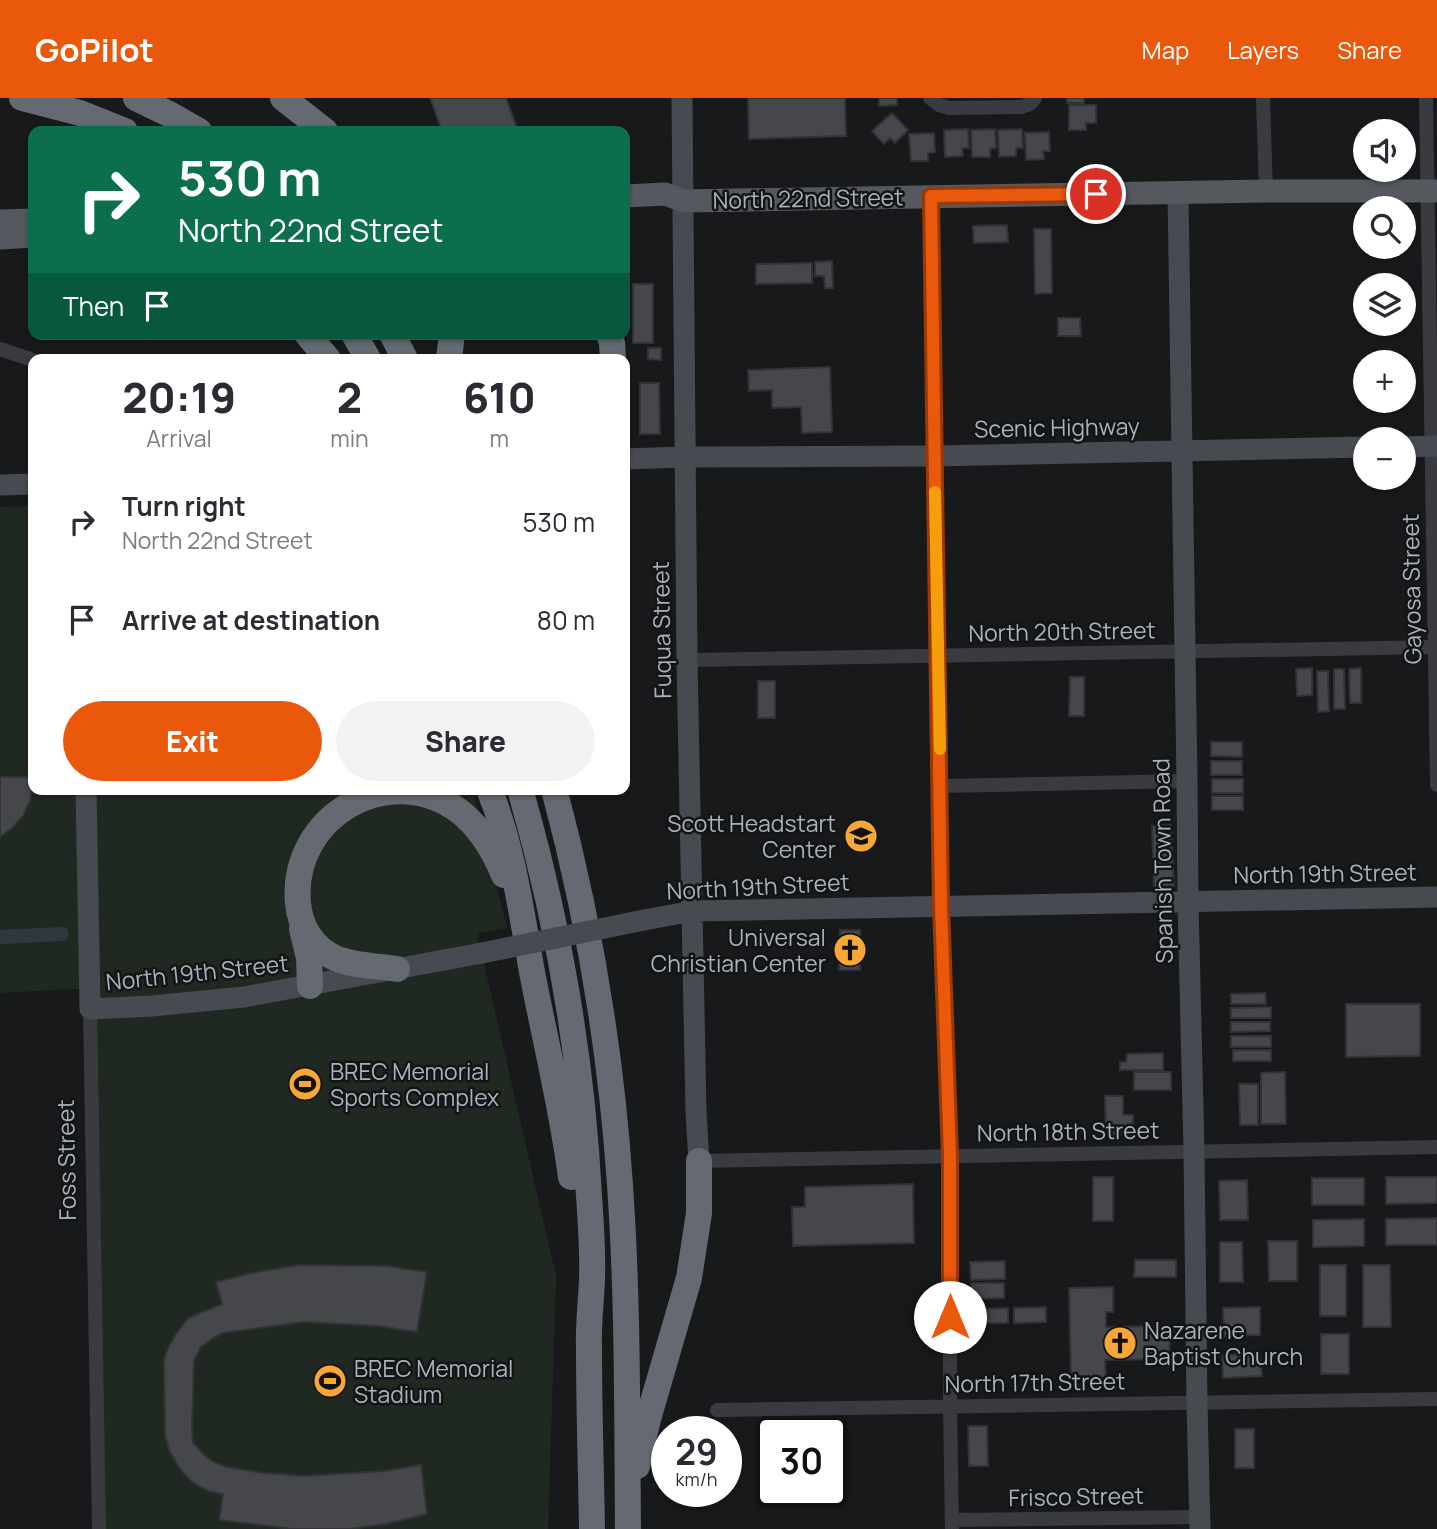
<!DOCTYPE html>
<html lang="en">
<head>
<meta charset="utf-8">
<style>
  body { margin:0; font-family:Manrope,sans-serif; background:#f2f2f3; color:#2b2b33; height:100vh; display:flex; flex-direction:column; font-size:26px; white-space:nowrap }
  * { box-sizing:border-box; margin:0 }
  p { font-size:23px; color:#7c7c81 }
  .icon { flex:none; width:38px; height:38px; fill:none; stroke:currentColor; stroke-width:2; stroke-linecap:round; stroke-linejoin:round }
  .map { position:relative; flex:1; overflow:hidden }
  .side { position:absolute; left:28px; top:256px; width:602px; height:441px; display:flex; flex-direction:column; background:#fff; border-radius:14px; box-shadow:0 2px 5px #0004 }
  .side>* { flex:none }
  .hud { position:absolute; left:28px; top:28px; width:602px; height:214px; border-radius:14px; box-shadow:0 2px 5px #0004; background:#0b6e4f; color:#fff; overflow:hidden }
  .buttons { position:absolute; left:1353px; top:21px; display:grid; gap:14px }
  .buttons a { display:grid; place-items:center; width:63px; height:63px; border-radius:50%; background:#fff; box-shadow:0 2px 5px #0004; font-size:35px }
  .speed { position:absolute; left:651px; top:1318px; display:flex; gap:14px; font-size:35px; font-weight:700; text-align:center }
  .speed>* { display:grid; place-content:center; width:91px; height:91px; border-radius:50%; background:#fff; box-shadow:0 2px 5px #0004; line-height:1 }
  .speed small { font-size:18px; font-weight:400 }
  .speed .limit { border:4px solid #111; border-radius:10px; background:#fff; color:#111 }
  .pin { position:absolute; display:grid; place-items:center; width:60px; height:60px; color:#fff; margin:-30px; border:4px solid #fff; border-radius:50%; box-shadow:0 2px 7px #0007 }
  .me { position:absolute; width:77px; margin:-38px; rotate:0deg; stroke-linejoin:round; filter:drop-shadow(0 0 5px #0008) }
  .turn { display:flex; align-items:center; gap:24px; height:147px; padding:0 35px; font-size:32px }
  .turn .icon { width:91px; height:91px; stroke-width:2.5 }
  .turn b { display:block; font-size:49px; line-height:60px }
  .then { display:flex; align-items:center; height:66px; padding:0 35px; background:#0003; gap:14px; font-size:26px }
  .eta { display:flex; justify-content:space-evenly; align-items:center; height:119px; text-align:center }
  .eta b { font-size:42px; font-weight:800; line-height:49px }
  .action { display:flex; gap:14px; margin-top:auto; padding:14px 35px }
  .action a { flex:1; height:80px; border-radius:42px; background:#ea580c; color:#fff; font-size:28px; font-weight:800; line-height:80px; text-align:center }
  .action a+a { background:#f2f2f3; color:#2b2b33 }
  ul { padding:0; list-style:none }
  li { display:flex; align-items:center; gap:21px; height:98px; padding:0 35px }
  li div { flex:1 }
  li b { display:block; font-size:26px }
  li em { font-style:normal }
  header { display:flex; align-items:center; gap:42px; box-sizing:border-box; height:98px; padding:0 35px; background:#ea580c; color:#fff }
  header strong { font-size:33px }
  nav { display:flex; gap:38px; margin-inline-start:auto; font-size:24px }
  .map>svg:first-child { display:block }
  .green { fill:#202921 }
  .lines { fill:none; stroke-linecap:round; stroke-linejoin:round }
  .canal { stroke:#2e393f; stroke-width:14 }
  .building { fill:#45474b; stroke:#323337; stroke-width:2 }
  .street { stroke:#393b40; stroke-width:14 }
  .secondary { stroke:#474a50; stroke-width:21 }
  .primary { stroke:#55585f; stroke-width:23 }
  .highway { stroke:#656971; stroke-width:26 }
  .secondary-bridge { stroke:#474a50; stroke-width:21 }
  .route-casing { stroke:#983908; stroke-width:18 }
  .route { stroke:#ea580c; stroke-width:12 }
  .slow { stroke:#f59e0b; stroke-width:12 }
  .labels { text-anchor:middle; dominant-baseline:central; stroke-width:5; stroke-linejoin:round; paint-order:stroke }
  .street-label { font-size:23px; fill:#abb1bb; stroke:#131416 }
  .poi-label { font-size:23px; fill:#abb1bb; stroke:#131416; text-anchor:start }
</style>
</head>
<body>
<header>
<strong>GoPilot</strong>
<nav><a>Map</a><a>Layers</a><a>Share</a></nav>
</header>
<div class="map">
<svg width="1437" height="1431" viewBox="0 0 1437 1431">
  <rect width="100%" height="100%" fill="#18191b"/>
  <path class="green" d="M33,408v283h439l35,139 -30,5 79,343 -8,253h-444l-8,-541 -96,5v-486z"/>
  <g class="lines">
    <path class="canal" d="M0,839l62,-3"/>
  </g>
  <path class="building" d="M430,0h76l12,33h-76z
    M748,0h97l1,38 -97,3z
    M879,0h18v7l-18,1z
    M1067,0h17v5h-17z
    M1069,7h27v18h-10v7h-17z
    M892,15l16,17 -13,13 -5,-5 -6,6 -12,-13z
    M968,31l1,19h-7l1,8 -18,1 -1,-27z
    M995,31l1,19 -6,1v8h-18l-1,-27z
    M1022,31l1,19h-7v8l-17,1 -1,-27z
    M1049,34l1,19h-7l1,8 -18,1 -1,-27z
    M934,35l1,19 -7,1v8h-17l-2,-27z
    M1007,127l1,17 -34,1 -1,-17z
    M1034,131h17l1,64 -17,1z
    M832,163l1,27h-8l-1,-12h-9v-14z
    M812,165v20l-56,1v-20z
    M633,186h20v59h-20z
    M1058,220h22l1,18h-23z
    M648,250h13v12l-13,-1z
    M830,269l2,65 -30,1 -1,-26 -29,1v-18l-23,1 -1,-21z
    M640,285h19l1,51h-20z
    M1312,570v27l-15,1 -1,-27z
    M1361,570v35h-11l-1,-34z
    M1334,571h10l1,40h-11z
    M1317,573h11l1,40 -11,1z
    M1070,579h14v39h-15z
    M758,583h17v37h-17z
    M1211,644h31v15l-31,-1z
    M1211,663h31v14h-31z
    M0,679h30v6h3l-3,18 -7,15 -11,12 -12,9z
    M1212,681h31v14h-31z
    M1212,698h31v14h-31z
    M1171,727l3,61 -20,1 -2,-61z
    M840,832h20v40h-21z
    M1265,895l1,11h-35v-10z
    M1346,906h74v52l-74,1z
    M1271,909v11h-40v-10z
    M1231,924h39v9l-39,1z
    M1231,938h40v11h-40z
    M1233,952h38v11h-38z
    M1163,955v17h-43v-8h6l1,-8z
    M1134,974h37v18h-37z
    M1285,974l1,52h-25v-51z
    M1239,986h19v41h-18z
    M1105,998h18v19h10v20h-27z
    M1093,1079h20v44h-20z
    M1386,1079h51v26l-51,1z
    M1312,1080h52v27h-52z
    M1247,1082l1,40h-28l-1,-39z
    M913,1086l1,59 -121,3 -1,-39h13v-20z
    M1437,1120v27h-51v-26z
    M1364,1121v27l-51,1v-27z
    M1268,1143h29v40h-28z
    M1220,1144h22l1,40h-23z
    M1135,1162h41v17h-42z
    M1005,1163v18l-34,1 -1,-18z
    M298,1167l88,1 41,6 -10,60 -39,-6 -75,-4 -80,11 -10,5 -12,9 -7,14 -2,68 1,13 11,13 10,7 13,5 37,6 41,3 78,-5 38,-6 6,49 -41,10 -36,5h-58l-73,-9 4,-26 -15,-3 -16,-9 -12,-13 -10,-17 -5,-16 -1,-76 3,-10 9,-16 12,-16 34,-14 -6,-22 40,-10z
    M1320,1167h26v51h-26z
    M1363,1167h27l1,62h-28z
    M971,1185h33v15l-33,1z
    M1113,1189v25h-7v15l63,-1 1,33 -65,1 1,19h-35l-2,-91z
    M1046,1209v15l-32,1v-15z
    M1260,1209v28l-36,1 -1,-28z
    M1008,1210v15h-32v-14z
    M1321,1236h28v40h-28z
    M1260,1256l2,22 -39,2 -1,-23z
    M968,1328h19l1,40h-19z
    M1235,1331h19v39h-19z"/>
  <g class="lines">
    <path class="street" d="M930,0l9,7 10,3 72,-1 9,-3 5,-6
      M1263,0l3,93
      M1426,0l11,687
      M931,98l10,710 9,250v250l2,123
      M0,251l33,11
      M687,562l750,-13
      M940,688l247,-5
      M90,911l9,520
      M699,1063l738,-14
      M717,1312l720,-11
      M952,1422l248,-3"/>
    <path class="secondary" d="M682,0l5,562 9,452 3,49
      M1178,95l9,588 1,121 6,249 3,252 3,126
      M1404,349l33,-1
      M625,361l59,-2 251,-1 430,-9
      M0,387l33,-1
      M86,691l4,220 62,-3 92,-9 238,-44
      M644,822l49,-9 744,-14"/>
    <path class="primary" d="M625,98l40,-2 19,7 582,-10h171
      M0,123l33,-1
      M0,140l33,-2"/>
    <path class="highway" d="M22,0l58,15 45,18
      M136,0l35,17 28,16
      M283,0l42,33
      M307,236l21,25
      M354,236l14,25
      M392,236l13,25
      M609,236l3,9 1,16
      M449,261l3,-25
      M489,691c24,59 32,121 43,183 13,68 30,136 39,205
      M520,691c38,132 62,269 69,407 2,28 4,56 3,84 -1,23 -4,46 -3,69 0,60 2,120 3,180
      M554,691c35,130 57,262 66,396 8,114 7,230 8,344
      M302,831l7,29 1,28
      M397,871c-20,-3 -43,-3 -62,-11 -22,-10 -35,-31 -37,-55 -8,-86 90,-144 161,-92 21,16 35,40 45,64
      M637,1368l11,-47 41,-141 10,-65v-52"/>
    <path class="secondary-bridge" d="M482,855l162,-33"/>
  </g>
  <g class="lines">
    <defs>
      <path id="route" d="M950,1219v-161l-9,-250 -10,-710 165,-2"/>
    </defs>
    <use href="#route" class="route-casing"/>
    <use href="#route" class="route"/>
    <path class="slow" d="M935,394l5,257"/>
  </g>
  <defs>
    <symbol id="school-disc" viewBox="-11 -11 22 22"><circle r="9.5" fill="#f6a735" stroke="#131416"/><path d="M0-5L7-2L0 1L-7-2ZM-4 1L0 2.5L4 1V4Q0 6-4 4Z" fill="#111"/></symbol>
    <symbol id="church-disc" viewBox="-11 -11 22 22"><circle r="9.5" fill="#f6a735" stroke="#131416"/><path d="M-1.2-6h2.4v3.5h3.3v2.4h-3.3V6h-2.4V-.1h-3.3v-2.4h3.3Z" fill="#111"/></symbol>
    <symbol id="stadium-disc" viewBox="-11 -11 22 22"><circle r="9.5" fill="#f6a735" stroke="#131416"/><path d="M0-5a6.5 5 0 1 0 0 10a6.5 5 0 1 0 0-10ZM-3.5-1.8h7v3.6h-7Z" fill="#111"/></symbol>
  </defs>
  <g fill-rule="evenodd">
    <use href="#school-disc" x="842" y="719" width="38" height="38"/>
    <use href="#church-disc" x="831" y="833" width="38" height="38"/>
    <use href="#stadium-disc" x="286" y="967" width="38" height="38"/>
    <use href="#church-disc" x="1101" y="1226" width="38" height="38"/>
    <use href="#stadium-disc" x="311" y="1264" width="38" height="38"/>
  </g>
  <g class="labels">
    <g class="street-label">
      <text transform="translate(808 100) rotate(-1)">North 22nd Street</text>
      <text transform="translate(1057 329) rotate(-1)">Scenic Highway</text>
      <text transform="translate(1411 491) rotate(-91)">Gayosa Street</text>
      <text transform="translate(661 532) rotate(-91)">Fuqua Street</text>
      <text transform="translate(1062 533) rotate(-1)">North 20th Street</text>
      <text transform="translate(1162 763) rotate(-91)">Spanish Town Road</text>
      <text transform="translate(1325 775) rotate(-1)">North 19th Street</text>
      <text transform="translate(758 788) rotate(-3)">North 19th Street</text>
      <text transform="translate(197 874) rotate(-6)">North 19th Street</text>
      <text transform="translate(1068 1033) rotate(-1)">North 18th Street</text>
      <text transform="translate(66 1062) rotate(-91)">Foss Street</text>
      <text transform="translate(1035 1284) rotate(-1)">North 17th Street</text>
      <text transform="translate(1076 1398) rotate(-1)">Frisco Street</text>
    </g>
    <g class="poi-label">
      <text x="836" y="725" text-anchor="end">Scott Headstart<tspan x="836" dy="26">Center</tspan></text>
      <text x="826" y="839" text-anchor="end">Universal<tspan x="826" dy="26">Christian Center</tspan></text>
      <text x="330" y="973">BREC Memorial<tspan x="330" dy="26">Sports Complex</tspan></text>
      <text x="1144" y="1232">Nazarene<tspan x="1144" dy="26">Baptist Church</tspan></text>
      <text x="354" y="1270">BREC Memorial<tspan x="354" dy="26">Stadium</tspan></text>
    </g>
  </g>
</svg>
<div class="buttons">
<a><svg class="icon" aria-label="sound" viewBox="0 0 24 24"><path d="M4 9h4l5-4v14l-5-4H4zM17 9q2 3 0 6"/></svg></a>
<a><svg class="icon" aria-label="search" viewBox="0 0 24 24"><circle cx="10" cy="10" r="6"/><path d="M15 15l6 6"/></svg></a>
<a><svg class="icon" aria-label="layers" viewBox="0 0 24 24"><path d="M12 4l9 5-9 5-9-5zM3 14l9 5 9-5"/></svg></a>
<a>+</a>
<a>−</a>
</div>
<div class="speed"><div>29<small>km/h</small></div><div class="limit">30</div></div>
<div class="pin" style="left:1096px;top:96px;background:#d93025"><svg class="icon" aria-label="arrive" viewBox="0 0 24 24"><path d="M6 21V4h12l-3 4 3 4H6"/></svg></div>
<svg class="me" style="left:950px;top:1219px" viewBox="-20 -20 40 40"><circle r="19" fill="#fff"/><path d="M0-13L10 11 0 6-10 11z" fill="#ea580c"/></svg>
<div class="hud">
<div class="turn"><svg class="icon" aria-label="right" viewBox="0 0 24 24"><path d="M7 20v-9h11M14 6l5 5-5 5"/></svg><div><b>530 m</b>North 22nd Street</div></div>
<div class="then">Then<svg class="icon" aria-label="arrive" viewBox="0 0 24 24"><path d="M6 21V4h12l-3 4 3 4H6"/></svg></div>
</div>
<section class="side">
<div class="eta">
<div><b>20:19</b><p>Arrival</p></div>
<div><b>2</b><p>min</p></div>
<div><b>610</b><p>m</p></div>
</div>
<ul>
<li><svg class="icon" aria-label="right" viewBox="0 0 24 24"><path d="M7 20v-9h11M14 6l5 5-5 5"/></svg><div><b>Turn right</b><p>North 22nd Street</p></div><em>530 m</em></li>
<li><svg class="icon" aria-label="arrive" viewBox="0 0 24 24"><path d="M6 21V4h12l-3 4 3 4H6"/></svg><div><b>Arrive at destination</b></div><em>80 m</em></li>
</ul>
<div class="action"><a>Exit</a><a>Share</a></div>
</section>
</div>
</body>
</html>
